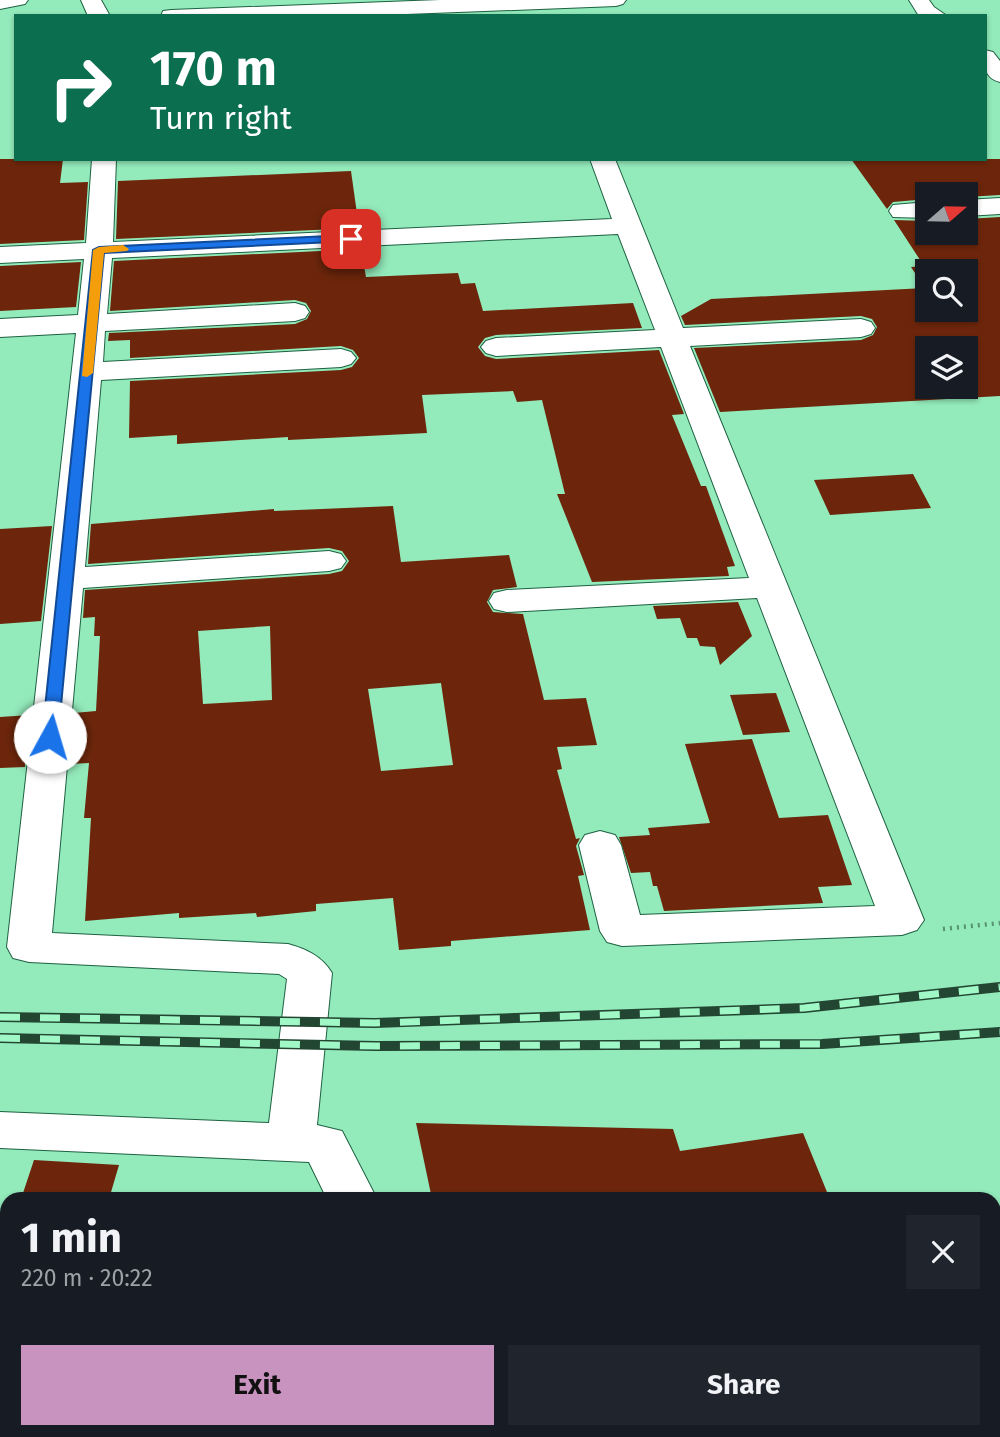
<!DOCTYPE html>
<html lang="en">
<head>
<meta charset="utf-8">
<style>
  body { margin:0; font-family:"Fira Sans",sans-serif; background:#20242c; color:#f1f3f6; height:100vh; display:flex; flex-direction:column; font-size:26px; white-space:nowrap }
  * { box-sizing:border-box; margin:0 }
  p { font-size:23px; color:#9ea1a6 }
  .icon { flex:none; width:38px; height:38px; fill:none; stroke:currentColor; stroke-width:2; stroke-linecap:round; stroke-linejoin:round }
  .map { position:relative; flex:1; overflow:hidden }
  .panel { position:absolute; left:0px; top:1192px; width:1001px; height:247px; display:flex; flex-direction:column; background:#171b24; border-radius:21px 21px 0 0; box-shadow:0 2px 5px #0004 }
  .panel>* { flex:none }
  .banner { position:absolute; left:14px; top:14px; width:973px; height:147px; border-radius:0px; box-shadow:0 2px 5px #0004; background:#0b6e4f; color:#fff; overflow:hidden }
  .needle { width:46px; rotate:70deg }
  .controls { position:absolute; left:915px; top:182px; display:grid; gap:14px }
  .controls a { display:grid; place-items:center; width:63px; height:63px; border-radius:0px; background:#171b24; box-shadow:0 2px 5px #0004; font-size:35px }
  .pin { position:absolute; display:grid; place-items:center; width:60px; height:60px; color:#fff; margin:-30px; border-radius:14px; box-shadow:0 4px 10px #0006 }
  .me { position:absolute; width:77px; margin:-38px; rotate:6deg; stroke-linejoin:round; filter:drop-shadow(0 0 5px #0008) }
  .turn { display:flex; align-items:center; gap:24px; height:147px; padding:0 21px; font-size:32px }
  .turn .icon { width:91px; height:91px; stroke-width:2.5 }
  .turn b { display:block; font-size:49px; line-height:60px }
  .round { display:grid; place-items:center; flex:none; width:74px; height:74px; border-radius:0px; background:#20242c }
  .summary { display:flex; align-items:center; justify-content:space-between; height:119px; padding:0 21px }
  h1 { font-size:42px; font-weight:700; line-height:52px }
  .action { display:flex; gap:14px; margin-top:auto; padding:14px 21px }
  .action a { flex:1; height:80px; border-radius:0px; background:#c894bf; color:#111; font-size:28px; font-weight:700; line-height:80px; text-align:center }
  .action a+a { background:#20242c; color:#f1f3f6 }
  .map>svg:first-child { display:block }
  .building { fill:#6d260b; fill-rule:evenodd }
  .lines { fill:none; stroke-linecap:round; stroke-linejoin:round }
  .minor-casing { stroke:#1d6141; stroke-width:2 }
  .path { stroke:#579272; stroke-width:4.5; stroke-dasharray:2 5; stroke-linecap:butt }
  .minor { fill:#fff; fill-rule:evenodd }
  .rail-casing { stroke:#234632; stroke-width:10 }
  .rail { stroke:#a1f8c7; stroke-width:7; stroke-dasharray:20; stroke-linecap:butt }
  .route { fill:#1a73e8; stroke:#114b97; stroke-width:2 }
  .slow { fill:#f59e0b }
</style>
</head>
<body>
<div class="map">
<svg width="1000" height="1437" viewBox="0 0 1000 1437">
  <rect width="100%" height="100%" fill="#93eabb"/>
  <path class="building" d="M0,159h63l-3,24 28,-1 -4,58 -84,4z
    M851,159h149v36l-34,2v-3h-38v5l-35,3 -6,7z
    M351,171l8,57 -243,11 2,-58z
    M1000,217v179l-280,16 -26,-64 167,-8 12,-5 4,-8 -5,-8 -11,-3 -176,9 -4,-9 30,-17 214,-11 -14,-21 13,-1 -30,-46 34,1v12h38v-14zM928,271h38v39h-38zM928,348h38v39h-38z
    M361,249l5,28 92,-4 3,11 14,-1 8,28 150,-8 9,25 -146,7 -11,3 -7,9 7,9 11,3 163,-9 25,64 -12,1 29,71h5l29,80 -8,1 2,9 -137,6 -35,-88h8l-23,-94 -25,2 -4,-11 -91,4 5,38 -139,7v-3l-111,7v-9l-48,3 1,-57 211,-11 11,-3 7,-9 -6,-8 -12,-4 -211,12v-18l-22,1 1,-8 186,-9 12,-5 4,-8 -5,-8 -11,-3 -185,11 4,-50z
    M81,262l-5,45 -76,4v-45z
    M913,474l18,34 -101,7 -16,-35z
    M393,506l8,56 108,-7 8,32 -24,3 -6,12 6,10 30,2 21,86 42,-2 11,47 -40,2 5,22 -5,1 19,69 4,-1 -4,8 8,29 -6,1 12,54 -139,11v5l-52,4 -6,-52 -77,6v7l-59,6 -1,-4 -77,5v-5l-94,8 6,-103h-7l5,-55 -19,1 4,-51 22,-2 4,-75h-6l1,-19 -12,1 2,-28 244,-16 13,-3 7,-10 -7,-10 -13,-3 -241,16 3,-40 183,-15v2zM270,626l2,74 -69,4 -5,-73zM441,683l12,82 -72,6 -13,-82z
    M52,526l-11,95 -41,3v-95z
    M738,602l14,34 -32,29 -5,-18 -15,-1 -3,-8h-10l-7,-20 -23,1 -4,-13z
    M776,693l14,39 -47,3 -13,-40z
    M30,715l-5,52 -25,1v-51z
    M752,739l27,79 49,-3 24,70 -34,2 5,16 -159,8 -7,-25h-4l-3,-14 -19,1 -12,-36 31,-2 -2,-7 62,-5 -25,-79z
    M416,1123l257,6 7,22 123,-18 24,59 -46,7h-349z
    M34,1160l85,5 -10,34h-88z"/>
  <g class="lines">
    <defs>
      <path id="minor" d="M0,0h28l-3,4 -25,5z
        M81,0h20l9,16h-22z
        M440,0h186l-3,4 -7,2 -261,10h-194l2,-5 8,-1z
        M909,0h20l5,7 13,9h-28z
        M985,50l8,2 7,9v21c-17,-4 -15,-17 -15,-32z
        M92,159h24l-3,83 499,-23 -22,-60h25l68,169 178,-9 10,3 4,6 -4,6 -10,3 -171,9 234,574 -7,10 -15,5 -280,11 -15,-4 -7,-11 -21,-86 6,-10 15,-4 15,4 6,10 19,70 235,-9 -118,-308 -250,14 -13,-3 -5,-8 5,-8 13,-3 242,-12 -88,-231 -165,9 -10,-3 -5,-6 5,-6 10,-3 159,-8 -37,-96 -506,24 -5,56 188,-11 10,3 4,6 -4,6 -10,3 -190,10 -2,31 238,-13 10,3 5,6 -5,6 -10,3 -240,13 -16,187 244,-16 12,3 5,7 -5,7 -12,3 -246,17 -31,345 236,11c18,5 34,12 44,29l-15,152 25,6 35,68h-50l-18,-37 -309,-14v-36l269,11 18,-144 -8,-5 -250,-12 -16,-4 -6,-11 69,-614 -76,4v-18l78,-4 6,-56 -84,4v-16l86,-4z
        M1000,198v16l-34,2v-16z
        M928,202v16l-35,-1 -4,-6 4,-6z
        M994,1408l6,2v27h-34l-2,-5h30z
        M437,1432h56l3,5h-57z"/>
    </defs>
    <use href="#minor" class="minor-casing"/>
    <path class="path" d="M943,929l57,-6"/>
    <use href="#minor" class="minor"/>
    <defs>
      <path id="rail" d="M0,1017l375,6 429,-15 196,-21
        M0,1038l376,8 446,-2 178,-12"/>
    </defs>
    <use href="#rail" class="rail-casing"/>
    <use href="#rail" class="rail"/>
  </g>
  <path class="route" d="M351,235l5,4 -2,2 -250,12 -46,484 -8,4 -5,-1 -3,-3 51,-487 6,-3z"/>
  <path class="slow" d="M123,245l6,4 -2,2 -23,2 -11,120 -6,4 -5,-1 11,-126 6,-3z"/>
</svg>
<div class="controls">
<a><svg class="needle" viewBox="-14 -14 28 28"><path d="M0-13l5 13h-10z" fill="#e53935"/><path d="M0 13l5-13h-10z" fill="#9ea1a6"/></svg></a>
<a><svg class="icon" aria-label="search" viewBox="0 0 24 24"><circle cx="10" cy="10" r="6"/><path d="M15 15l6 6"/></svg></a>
<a><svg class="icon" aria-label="layers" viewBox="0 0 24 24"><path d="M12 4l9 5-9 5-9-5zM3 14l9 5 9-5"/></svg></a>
</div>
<div class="pin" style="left:351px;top:239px;background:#d93025"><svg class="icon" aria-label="arrive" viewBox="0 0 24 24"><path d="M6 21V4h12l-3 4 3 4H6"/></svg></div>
<svg class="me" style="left:50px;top:737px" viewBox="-20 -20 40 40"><circle r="19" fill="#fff"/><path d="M0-13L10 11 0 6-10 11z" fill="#1a73e8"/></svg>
<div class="banner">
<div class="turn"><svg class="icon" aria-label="right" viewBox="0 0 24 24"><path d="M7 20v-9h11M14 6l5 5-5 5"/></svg><div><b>170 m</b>Turn right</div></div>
</div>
<section class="panel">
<div class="summary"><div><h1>1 min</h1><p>220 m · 20:22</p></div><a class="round"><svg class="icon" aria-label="close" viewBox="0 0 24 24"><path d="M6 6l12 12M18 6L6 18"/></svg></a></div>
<div class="action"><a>Exit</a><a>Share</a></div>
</section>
</div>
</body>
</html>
